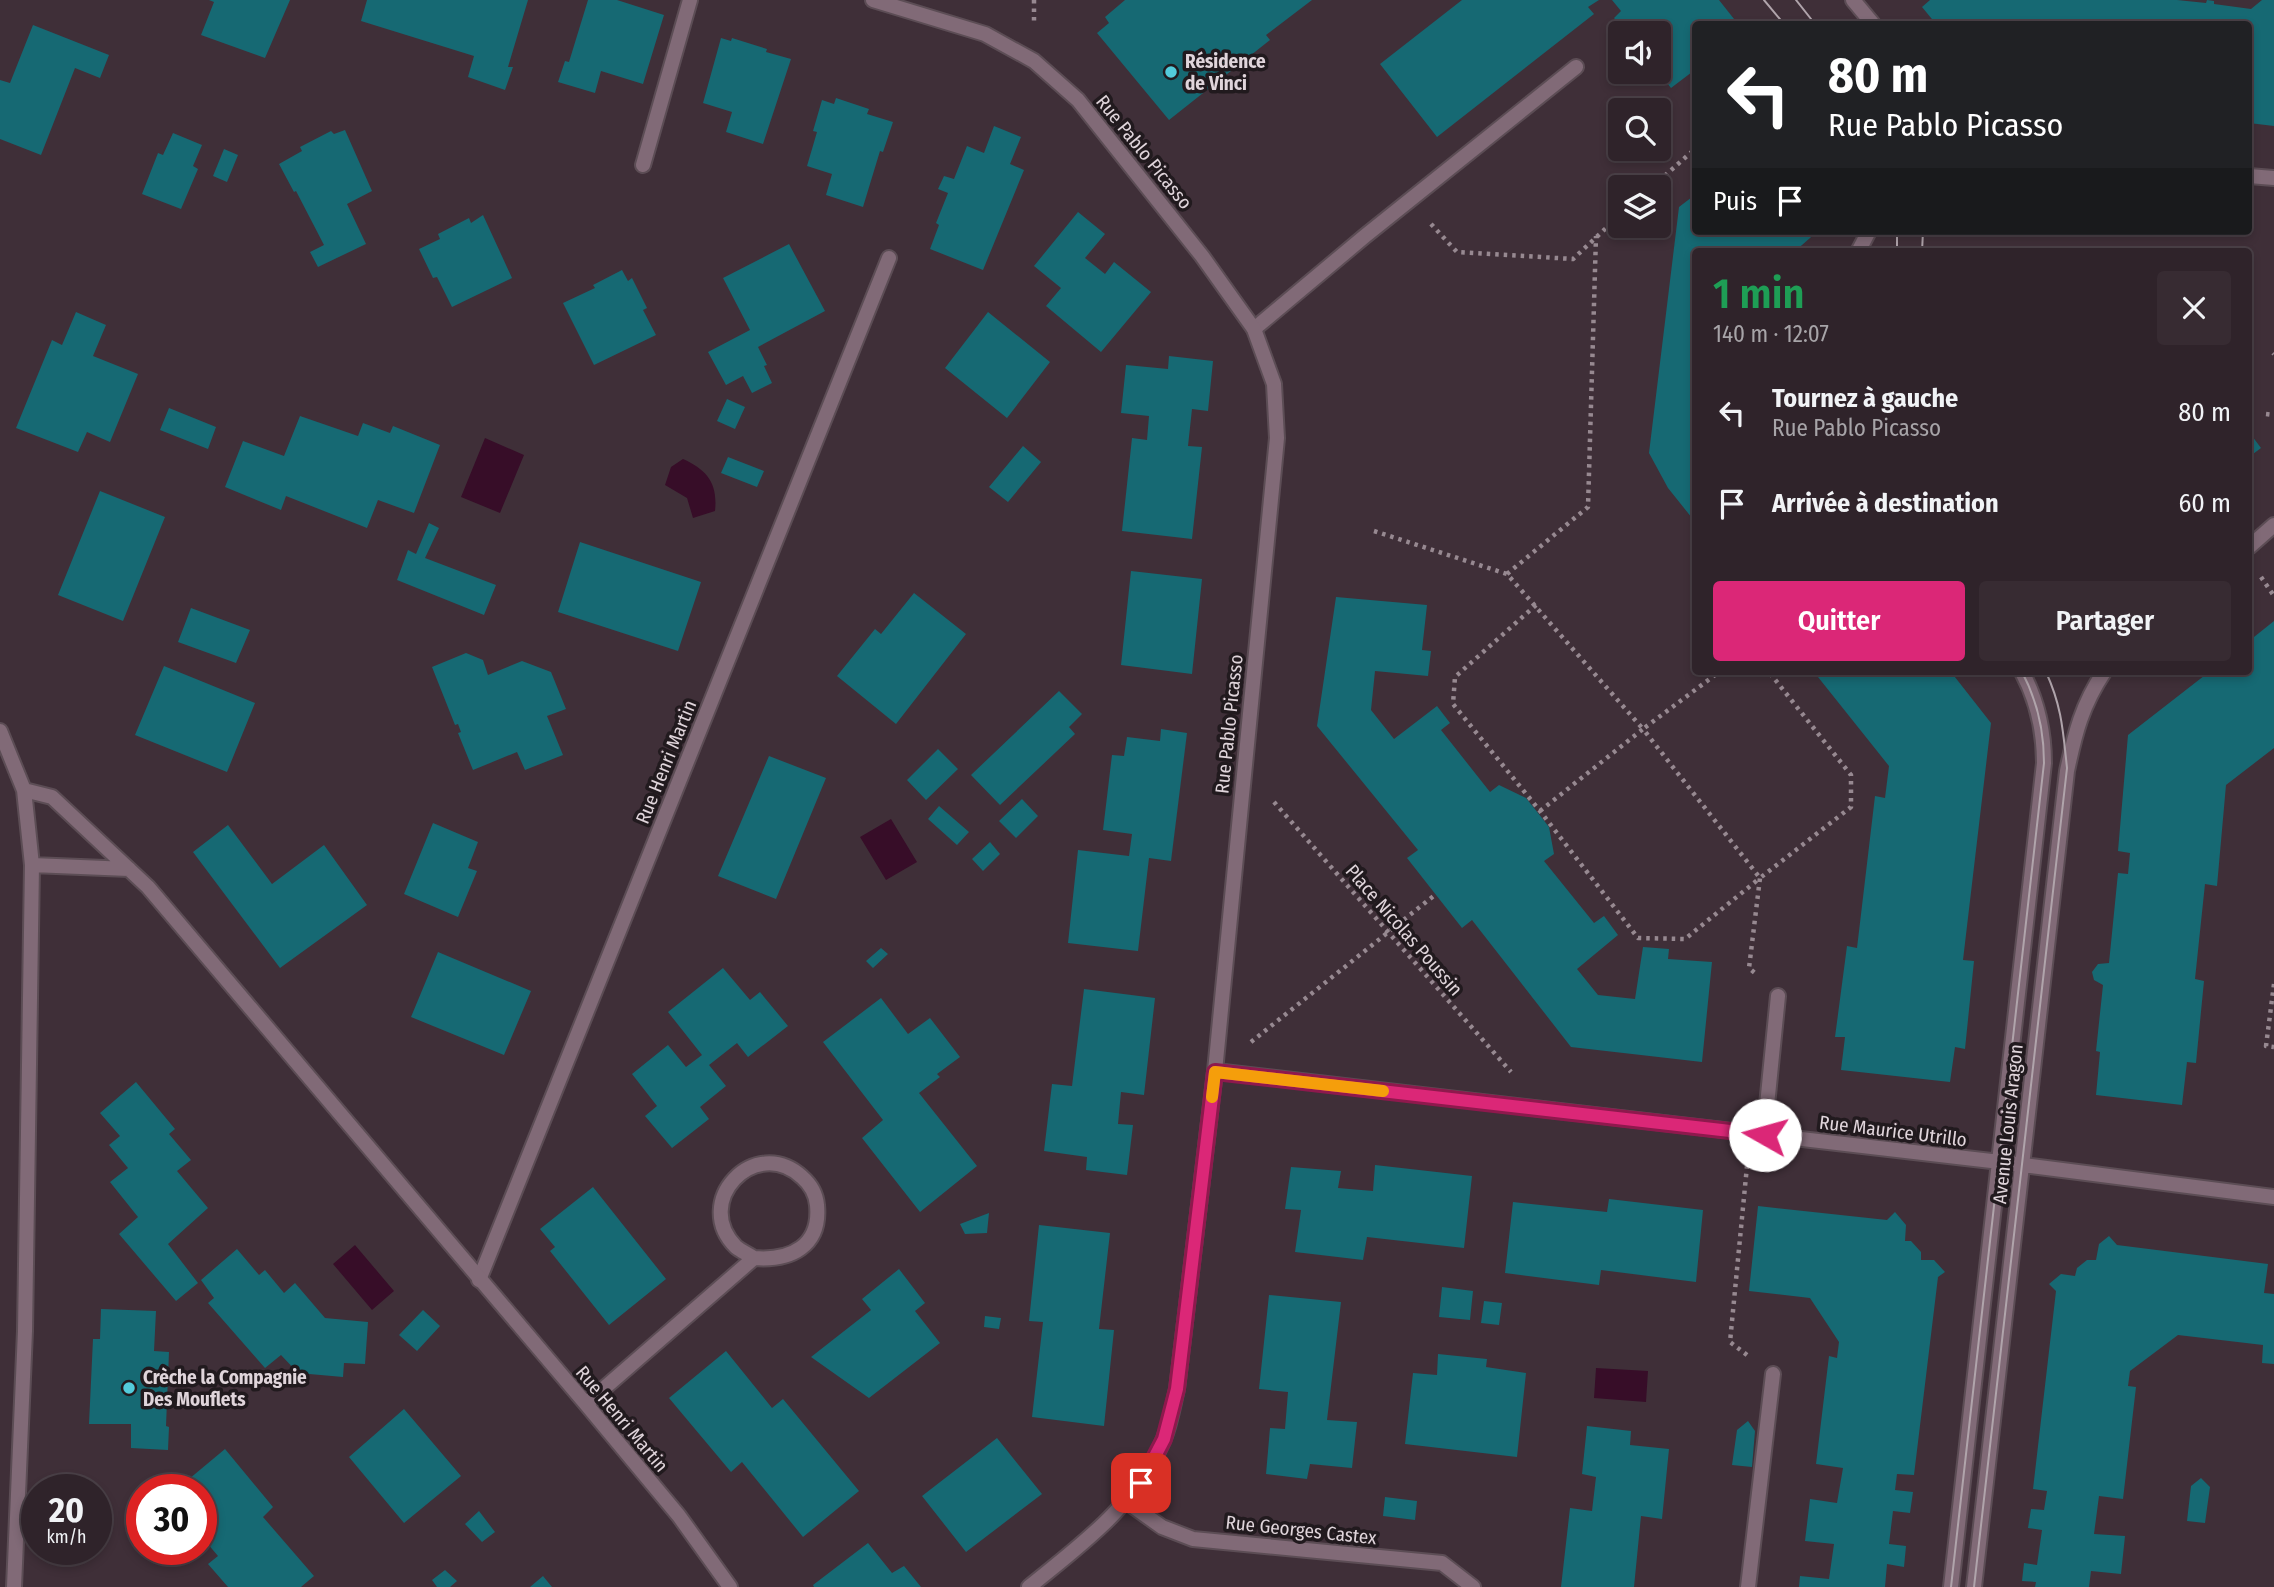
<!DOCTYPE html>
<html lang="fr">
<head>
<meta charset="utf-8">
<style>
  body { margin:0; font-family:"Fira Sans Condensed",sans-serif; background:#372b32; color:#f1f3f6; height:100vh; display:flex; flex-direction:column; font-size:26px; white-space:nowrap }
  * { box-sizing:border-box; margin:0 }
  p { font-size:23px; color:#a7a4a8 }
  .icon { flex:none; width:38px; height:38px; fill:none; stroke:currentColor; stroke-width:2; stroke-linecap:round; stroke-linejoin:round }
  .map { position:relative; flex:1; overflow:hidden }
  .sheet { position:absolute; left:1692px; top:248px; width:560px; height:427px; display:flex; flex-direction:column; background:#2f232a; border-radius:7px; box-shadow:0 4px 10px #0003,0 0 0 2px #4a4047 }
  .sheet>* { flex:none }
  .top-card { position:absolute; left:1692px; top:21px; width:560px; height:214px; border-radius:7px; box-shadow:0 4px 10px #0003,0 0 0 2px #4a4047; background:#202124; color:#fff; overflow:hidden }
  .controls { position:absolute; left:1608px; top:21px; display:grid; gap:14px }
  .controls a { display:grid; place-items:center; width:63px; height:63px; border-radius:7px; background:#2f232a; box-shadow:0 4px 10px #0003,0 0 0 2px #4a4047; font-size:35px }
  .speed { position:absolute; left:21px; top:1474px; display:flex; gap:14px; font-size:35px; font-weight:700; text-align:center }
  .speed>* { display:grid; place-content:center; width:91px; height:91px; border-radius:50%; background:#2f232a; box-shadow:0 4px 10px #0003,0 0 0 2px #4a4047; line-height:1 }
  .speed small { font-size:18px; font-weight:400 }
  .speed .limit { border:10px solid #d22; background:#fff; color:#111 }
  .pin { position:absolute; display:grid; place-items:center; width:60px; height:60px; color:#fff; margin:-30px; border-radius:14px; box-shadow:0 4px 10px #0006 }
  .me { position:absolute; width:77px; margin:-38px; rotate:277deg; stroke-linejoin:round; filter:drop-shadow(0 0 5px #0008) }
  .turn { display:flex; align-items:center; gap:24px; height:147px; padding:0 21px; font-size:32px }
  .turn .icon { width:91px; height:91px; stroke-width:2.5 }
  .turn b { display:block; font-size:49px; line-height:60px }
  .then { display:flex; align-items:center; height:66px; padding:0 21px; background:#0003; gap:14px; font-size:26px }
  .round { display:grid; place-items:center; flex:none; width:74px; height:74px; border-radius:7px; background:#372b32 }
  .headline { display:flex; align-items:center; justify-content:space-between; height:119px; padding:0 21px }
  h1 { font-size:42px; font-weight:600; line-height:52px; color:#1e9e55 }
  .cta { display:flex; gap:14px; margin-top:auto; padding:14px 21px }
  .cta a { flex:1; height:80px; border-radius:7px; background:#db2777; color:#fff; font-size:28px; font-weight:600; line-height:80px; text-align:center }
  .cta a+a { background:#372b32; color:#f1f3f6 }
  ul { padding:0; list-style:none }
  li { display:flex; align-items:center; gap:21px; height:91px; padding:0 21px }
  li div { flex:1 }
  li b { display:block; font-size:26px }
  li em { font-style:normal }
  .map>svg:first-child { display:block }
  .water { fill:#370d28 }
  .building { fill:#166973 }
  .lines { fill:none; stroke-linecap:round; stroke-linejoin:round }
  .service-casing { stroke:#5c4d55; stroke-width:18 }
  .minor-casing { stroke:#5c4d55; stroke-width:18 }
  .tertiary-casing { stroke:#5c4d55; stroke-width:18 }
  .path { stroke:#978991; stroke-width:4.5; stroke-dasharray:3.5 5; stroke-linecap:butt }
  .service { stroke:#816a77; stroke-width:14 }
  .minor { stroke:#816a77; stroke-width:14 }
  .tertiary { stroke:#816a77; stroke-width:14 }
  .tram { stroke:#b0a4ab; stroke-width:2 }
  .route-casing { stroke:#8e194d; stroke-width:18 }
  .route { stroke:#db2777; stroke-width:12 }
  .slow { stroke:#f59e0b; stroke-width:12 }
  .poi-dot { fill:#53cbda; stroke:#211a1e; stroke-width:2.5 }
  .labels { text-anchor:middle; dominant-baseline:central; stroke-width:7; stroke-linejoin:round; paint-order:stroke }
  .poi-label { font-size:19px; font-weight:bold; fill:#e0d5db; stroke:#211a1e; text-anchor:start }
  .street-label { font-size:19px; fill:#e0d5db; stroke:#211a1e }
</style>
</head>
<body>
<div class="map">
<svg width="2274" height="1587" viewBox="0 0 2274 1587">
  <rect width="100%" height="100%" fill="#3f2f38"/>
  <path class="water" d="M485,438l39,17 -24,58 -39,-16z
    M683,459c24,11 35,24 32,52l-22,7 -6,-20 -22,-13 6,-18z
    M891,819l26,43 -31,18 -26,-43z
    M355,1245l39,46 -22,19 -39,-46z
    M1596,1368l52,3 -2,31 -52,-4z"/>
  <path class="building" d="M209,0h81l-25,58 -64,-23 13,-33z
    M367,0h161l-20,67h5l-8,23 -37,-13 6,-21 -113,-35z
    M588,0h29l47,15 -21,69 -42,-13 -6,22 -37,-11 7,-21 4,1z
    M1125,0h187l-46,35 4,5 -101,80 -72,-87 12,-10 -4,-6z
    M1462,0h137l-11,7 6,7 -157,123 -57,-73z
    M1612,0h107l19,24h-42v45l-25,19 -12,-15v-40h-32l-13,-15 7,-7z
    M1930,0h247l29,3 1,-3 7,1v3l37,5 11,-9h12v126l-25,-3v-99h-313l-14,-17z
    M33,25l76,30 -9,23 -25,-10 -34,87 -41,-16v-59l10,3z
    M721,38l10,3 1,-3 35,11 -1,3 25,7 -28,85 -37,-12 6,-20 -29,-9z
    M836,98l33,11 -2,5 26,8 -10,30 -3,-1 -17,56 -37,-12 6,-21 -25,-8 10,-34 -4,-1 9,-31 12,4z
    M994,126l27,11 -11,27 14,6 -41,100 -53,-21 9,-24 -3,-2 12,-30 -10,-4 6,-13 10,3 13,-33 17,7z
    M345,130l27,61 -25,13 19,40 -48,23 -8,-15 14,-7 -28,-54 -2,1 -15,-28 23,-13 -2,-4 31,-16 3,3z
    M173,133l29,12 -9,21 5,3 -17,40 -39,-15 16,-41 5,2z
    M224,149l14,6 -11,27 -14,-6z
    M1696,194v37h122l-24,21h-98v271l-28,-35 -19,-35 30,-246z
    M1078,212l27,22 -20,24 20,16 9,-12 37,30 -50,60 -55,-46 15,-18 -27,-22z
    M483,215l29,63 -60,29 -15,-30 -4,1 -14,-29 21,-10 -2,-5 31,-16 2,5z
    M789,244l36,67 -67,36 9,18 -3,1 8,17 -20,10 -9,-17 -17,9 -18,-33 42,-22 -27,-52z
    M622,270l6,11 4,-3 15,30 -4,2 13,25 -62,30 -31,-62 32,-15 -2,-3z
    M76,312l30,13 -13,31 45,18 -28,68 -23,-10 -9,20 -62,-24 36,-88 10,5z
    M988,312l62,50 -43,56 -62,-50z
    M1169,356l44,5 -5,50 -16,-2 -4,37 14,1 -10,92 -70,-8 10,-93 15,2 2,-24 -28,-3 5,-48 42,4z
    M727,399l18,8 -10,22 -18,-8z
    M169,408l47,19 -8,22 -48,-19z
    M300,416l58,20 5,-13 27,10 3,-7 47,19 -26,68 -36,-13 -11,28 -81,-32 -5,14 -56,-23 18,-46 41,15z
    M2249,432l12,16 -12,9z
    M1023,446l18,16 -33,40 -19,-15z
    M728,457l36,14 -7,16 -36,-14z
    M100,491l65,26 -42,104 -65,-26z
    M429,523l10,5 -14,30 71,27 -12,30 -87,-35 11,-30 8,4z
    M580,542l121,40 -23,69 -120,-39z
    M1131,571l71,8 -10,95 -71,-9z
    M914,593l52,41 -70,90 -59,-48 38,-47 6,5z
    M1336,597l91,8 -5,45 9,1 -3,25 -53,-5 -4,39 23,29 43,-33 13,17 -9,7 49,62 9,-7 27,13 12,15 11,14 5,27 -10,7 50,62 10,-7 14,19 -41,34 21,26 37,4 8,-52 26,2 -1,10 44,3 -10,100 -131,-15 -99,-127 -10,8 -55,-70 11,-8 -101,-124z
    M191,608l59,22 -14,33 -58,-21z
    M2274,621v127l-48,37 -9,101 -12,-2 -10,95 9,2 -8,82 -9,-1 -5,43 -86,-10 4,-43 -4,-1 7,-66 -9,-5 -2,-8 6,-8 11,-1 9,-90 10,1 2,-21 -12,-2 10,-116 81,-63h40v-31z
    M466,653l17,7 5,15 34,-14 29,11 15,37 -19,7 16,39 -38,15 -8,-18 -44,18 -15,-37 3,-1 -3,-8 -3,1 -23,-58z
    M164,666l91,37 -28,69 -92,-37z
    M1814,672h137l40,51 -28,237 11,1 -9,88 -10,-2 -5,35 -109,-12 4,-33h-10l12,-91 10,2 18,-152 10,2 4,-32z
    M1059,691l23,23 -13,13 6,7 -75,71 -29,-30z
    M1161,729l26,4 -16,128 -22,-3 -11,93 -70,-8 10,-93 51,6 3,-22 -29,-4 9,-75 12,1 3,-19 33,4z
    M938,749l20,20 -32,31 -19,-20z
    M769,756l57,22 -50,121 -58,-23z
    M1022,799l16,17 -22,22 -17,-17z
    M939,806l30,26 -12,13 -29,-26z
    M433,823l45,19 -10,26 9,3 -19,46 -54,-23z
    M228,825l44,59 52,-39 43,60 -87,63 -87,-116z
    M990,842l10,12 -17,17 -11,-12z
    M881,948l7,6 -15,14 -7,-7z
    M438,952l93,39 -27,64 -93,-38z
    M723,968l27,32 10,-8 28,34 -40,31 -11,-14 -28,22 17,21 -26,21 9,12 -37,29 -27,-32 12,-10 -25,-32 36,-29 18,22 16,-12 -34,-43z
    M1084,989l71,9 -11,97 -23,-3 -3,32 15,1 -6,50 -41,-5 1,-13 -43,-6 8,-67 20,2z
    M881,998l27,36 22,-16 30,39 -23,17 3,3 -21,16 58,73 -57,46 -58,-74 21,-18 -60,-78z
    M136,1082l39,47 -6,5 22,26 -14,11 31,37 -40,36 30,39 -22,18 -57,-67 19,-17 -28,-35 18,-14 -19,-23 11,-9 -20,-23z
    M1375,1165l97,11 -8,72 -97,-11 -4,23 -68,-8 6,-42 -16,-1 6,-42 50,4 -3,17 35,3z
    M593,1187l73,92 -57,46 -59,-74 5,-4 -15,-18z
    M1609,1199l94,11 -7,72 -95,-12 -2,15 -94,-12 8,-71 94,10z
    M1758,1206l129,14 8,-8 11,13 -1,16h6l10,11v8h13l11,12 -7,5 -24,198 -17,-1 -2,16 18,2 -3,21 -17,-2 -4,33 17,2 -2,21 -17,-3 -2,23h-86l1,-11 29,3 5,-35 -29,-3 5,-42 27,4 6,-35 -27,-4 13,-108 8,2 2,-16 -29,-44 -61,-7z
    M989,1213l-2,20 -22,1 -5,-10z
    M1039,1225l71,8 -11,96 15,1 -10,96 -72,-9 11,-95 -14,-1z
    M2109,1236l8,9 151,19 -4,29 10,1v70l-12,-1 1,-18 -85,-10 -48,36 -2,15 8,1 -13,112 -24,-3 -5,38 31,2 -4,38 -30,-3 -2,16h-54l1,-5 -14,-1 2,-18 13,2 5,-35 -14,-2 3,-19 13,1 3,-19 -14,-2 23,-198 -7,-7 12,-10 14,2 2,-8 10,-8h9l3,-16z
    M237,1249l22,26 6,-5 19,23 11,-10 30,35 43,4 -3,42 -21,-1 -1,14 -45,-4 -17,-18 -16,13 -57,-65 6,-5 -13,-18z
    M899,1269l26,34 -10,8 25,32 -71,55 -58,-41 60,-47 -9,-11z
    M1442,1287l31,4 -3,29 -31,-3z
    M1269,1295l72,7 -14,118 30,2 -5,46 -42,-4 -3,15 -41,-5 4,-46 15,1 3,-37 -29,-3z
    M1484,1301l18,2 -3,22 -18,-2z
    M101,1309l55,2 -2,40 15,1 -3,74 3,1 -1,23 -37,-2v-24h-42l4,-85h7z
    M423,1310l17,16 -23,25 -18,-16z
    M985,1316l16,2 -2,11 -15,-2z
    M726,1351l46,57 11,-9 76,92 -56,46 -61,-75 -11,10 -62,-74z
    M1438,1354l49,5 -1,8 40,6 -9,84 -112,-13 8,-71 24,2z
    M404,1409l57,67 -57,47 -55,-66z
    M1748,1421l7,10 -3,36 -20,-2 5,-35z
    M1587,1426l44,5 -1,14 39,4 -7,70 -21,-3 -7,71h-73l9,-79 22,3 4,-34 -14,-3z
    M997,1438l45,56 -76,58 -44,-56z
    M225,1449l48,58 -10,10 51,59 -13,11h-73l-20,-23 10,-8 -17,-20v-47h-24z
    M2201,1478l9,9 -5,36 -18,-2 4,-35z
    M1385,1497l32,4 -2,19 -32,-4z
    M479,1511l16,21 -13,10 -17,-18z
    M868,1543l24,30 12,-7 17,21h-107l-1,-2z
    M445,1570l12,11 -7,6h-13l-5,-7z
    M543,1576l9,11h-22z"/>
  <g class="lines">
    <defs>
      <path id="service" d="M1254,329l111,-93 211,-169
        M1764,1135l14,-139
        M479,1280l410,-1022
        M1748,1587l25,-213"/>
      <path id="minor" d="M873,0l112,34 49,27 44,39 124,156 52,73 20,55 3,54 -62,633 -38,318c-4,17 -7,36 -14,52 -29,66 -80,102 -134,146
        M643,165l47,-165
        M1858,252l11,-21
        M2249,547l25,-22
        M0,731l24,59 8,75 -7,466 -11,256
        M24,790l28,7 96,90 438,517 93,112 51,71
        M32,865l97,4
        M1215,1071l785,91 274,35
        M586,1404l168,-146c37,3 67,-12 63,-53 -1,-11 -7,-21 -15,-28 -47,-43 -111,25 -66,70 5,4 12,7 18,11
        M1127,1502l35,25 31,12 249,24 31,24
        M1951,1587l93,-824c0,-32 -7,-63 -22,-91
        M1974,1587l93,-816c8,-38 15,-66 37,-99"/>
      <path id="tertiary" d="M1853,0l20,24
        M2249,176l25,2"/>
    </defs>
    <use href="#service" class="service-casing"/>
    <use href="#minor" class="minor-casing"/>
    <use href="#tertiary" class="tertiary-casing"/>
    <path class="path" d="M1034,0v25
      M1652,187l44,-39
      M1431,224l26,28 116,7 47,-44
      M2273,353l1,1
      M2266,414l8,1
      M1374,531l133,43 136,155 76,-57
      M1507,574l81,-67 8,-271
      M2261,577l13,19
      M1536,605l-81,72 -2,27 87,107 98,127 47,1 75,-61 -11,90 6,5
      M1274,802l237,270
      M1540,811l103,-82 117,149 91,-71v-32l-82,-103
      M2274,984l-8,62 8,1
      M1251,1042l185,-148
      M1747,1355l-17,-13 17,-176"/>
    <use href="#service" class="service"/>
    <use href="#minor" class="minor"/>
    <use href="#tertiary" class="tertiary"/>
    <path class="tram" d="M1764,0l20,24
      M1796,0l19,24
      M1897,252v-21
      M1922,252l1,-21
      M1951,1587l93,-824c0,-32 -7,-63 -22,-91
      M1974,1587l93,-819c-4,-37 -5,-61 -21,-96"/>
  </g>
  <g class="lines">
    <defs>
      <path id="route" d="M1141,1483l23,-44 13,-50 38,-317 550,63"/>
    </defs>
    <use href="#route" class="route-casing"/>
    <use href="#route" class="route"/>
    <path class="slow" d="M1212,1097l3,-25 168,19"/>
  </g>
  <g class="poi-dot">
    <circle cx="1171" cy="72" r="7"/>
    <circle cx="129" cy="1388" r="7"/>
  </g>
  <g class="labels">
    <g class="poi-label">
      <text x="1185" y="61">Résidence<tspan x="1185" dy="22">de Vinci</tspan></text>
      <text x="143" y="1377">Crèche la Compagnie<tspan x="143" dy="22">Des Mouflets</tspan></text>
    </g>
    <g class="street-label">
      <text transform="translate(1144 152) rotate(51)">Rue Pablo Picasso</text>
      <text transform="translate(1229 724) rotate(-84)">Rue Pablo Picasso</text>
      <text transform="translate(666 762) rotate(-68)">Rue Henri Martin</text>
      <text transform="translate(1404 930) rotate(49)">Place Nicolas Poussin</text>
      <text transform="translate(2008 1124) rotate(-84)">Avenue Louis Aragon</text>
      <text transform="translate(1893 1131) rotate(7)">Rue Maurice Utrillo</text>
      <text transform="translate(622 1419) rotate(50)">Rue Henri Martin</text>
      <text transform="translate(1301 1530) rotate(6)">Rue Georges Castex</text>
    </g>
  </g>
</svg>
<div class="controls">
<a><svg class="icon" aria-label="sound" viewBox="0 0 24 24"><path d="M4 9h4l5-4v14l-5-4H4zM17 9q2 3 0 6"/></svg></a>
<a><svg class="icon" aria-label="search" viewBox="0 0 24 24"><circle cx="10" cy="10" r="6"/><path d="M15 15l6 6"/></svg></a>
<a><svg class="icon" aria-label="layers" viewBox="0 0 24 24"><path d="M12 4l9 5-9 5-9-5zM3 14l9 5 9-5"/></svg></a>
</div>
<div class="speed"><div>20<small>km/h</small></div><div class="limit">30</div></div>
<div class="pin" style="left:1141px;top:1483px;background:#d93025"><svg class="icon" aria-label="arrive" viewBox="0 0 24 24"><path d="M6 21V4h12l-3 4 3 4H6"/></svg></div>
<svg class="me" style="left:1765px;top:1135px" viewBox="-20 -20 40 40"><circle r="19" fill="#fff"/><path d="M0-13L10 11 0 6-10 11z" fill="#db2777"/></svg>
<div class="top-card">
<div class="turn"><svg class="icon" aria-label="left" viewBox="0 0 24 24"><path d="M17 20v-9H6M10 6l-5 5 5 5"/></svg><div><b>80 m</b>Rue Pablo Picasso</div></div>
<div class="then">Puis<svg class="icon" aria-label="arrive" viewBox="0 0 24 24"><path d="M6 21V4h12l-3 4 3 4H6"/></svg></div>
</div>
<section class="sheet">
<div class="headline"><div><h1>1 min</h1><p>140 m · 12:07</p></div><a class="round"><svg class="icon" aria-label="close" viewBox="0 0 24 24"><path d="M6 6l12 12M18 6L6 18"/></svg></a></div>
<ul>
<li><svg class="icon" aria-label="left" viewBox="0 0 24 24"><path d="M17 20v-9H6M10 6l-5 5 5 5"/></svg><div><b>Tournez à gauche</b><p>Rue Pablo Picasso</p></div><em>80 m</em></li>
<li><svg class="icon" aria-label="arrive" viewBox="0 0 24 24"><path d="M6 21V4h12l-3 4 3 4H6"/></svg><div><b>Arrivée à destination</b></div><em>60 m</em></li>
</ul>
<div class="cta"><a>Quitter</a><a>Partager</a></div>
</section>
</div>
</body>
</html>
